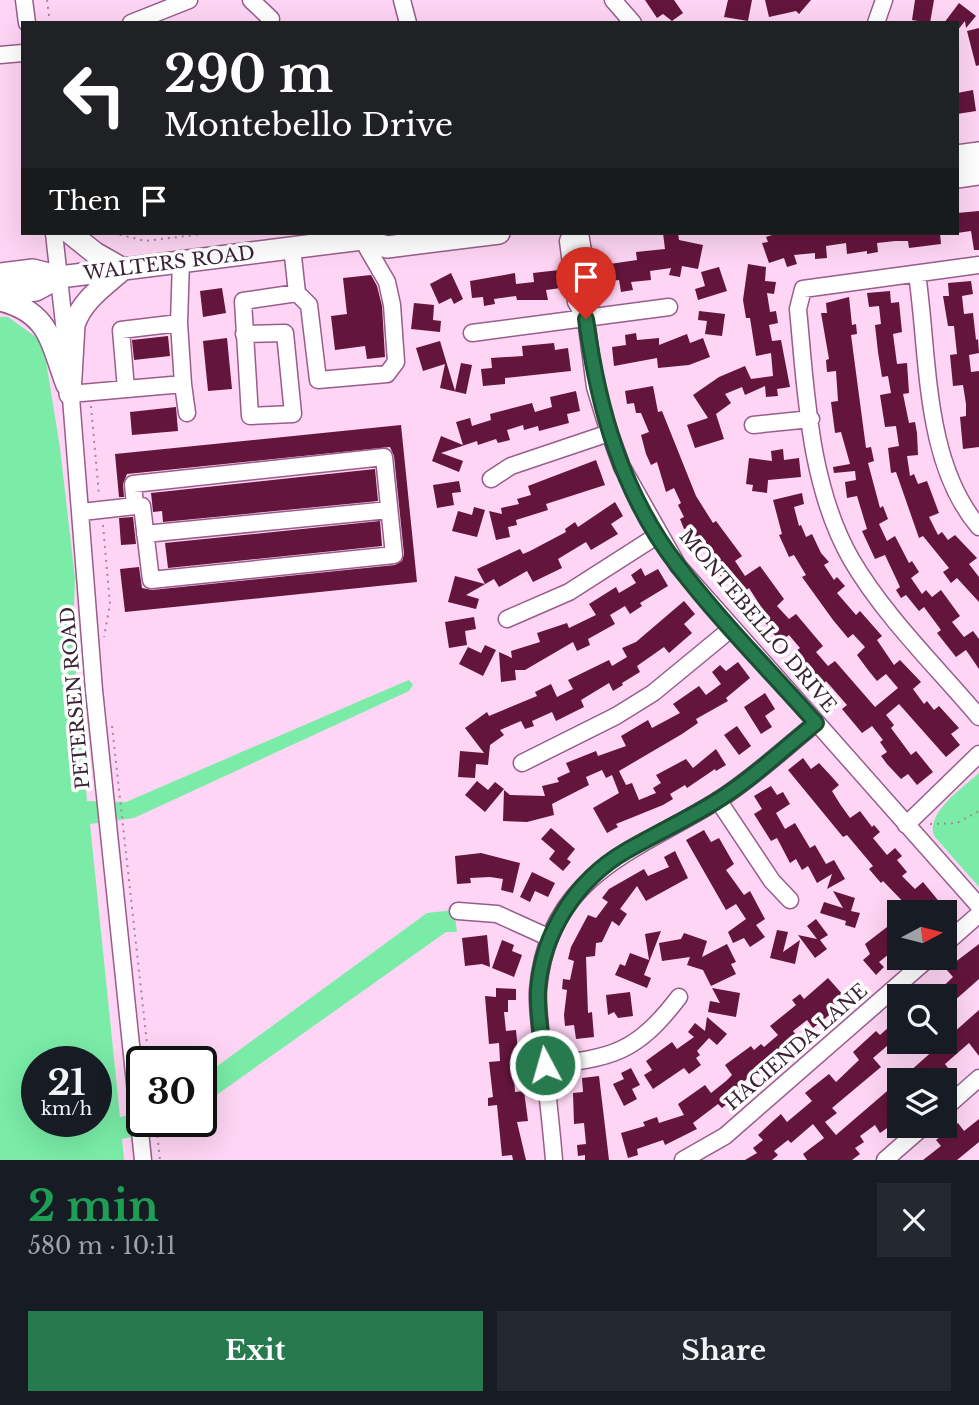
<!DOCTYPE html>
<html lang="en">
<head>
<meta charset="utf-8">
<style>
  body { margin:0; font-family:"Libre Baskerville",serif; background:#242831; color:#f1f3f6; height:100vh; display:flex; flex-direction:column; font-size:26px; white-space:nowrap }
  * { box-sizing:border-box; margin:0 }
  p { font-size:23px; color:#9ea1a6 }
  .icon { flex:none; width:38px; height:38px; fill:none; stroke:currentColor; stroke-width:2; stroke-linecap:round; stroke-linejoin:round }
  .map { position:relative; height:1160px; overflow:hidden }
  .sheet { display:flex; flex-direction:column; background:#171b24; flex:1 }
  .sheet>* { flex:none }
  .banner { position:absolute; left:21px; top:21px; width:938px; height:214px; border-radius:0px; box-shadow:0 7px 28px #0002; background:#202124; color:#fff; overflow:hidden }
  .needle { width:46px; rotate:83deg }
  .tools { position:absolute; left:887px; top:900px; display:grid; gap:14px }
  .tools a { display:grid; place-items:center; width:70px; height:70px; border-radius:0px; background:#171b24; box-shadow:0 7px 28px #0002; font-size:35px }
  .speed { position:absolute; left:21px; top:1046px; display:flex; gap:14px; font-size:35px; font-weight:700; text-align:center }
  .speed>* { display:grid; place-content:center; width:91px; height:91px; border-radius:50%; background:#171b24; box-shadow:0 7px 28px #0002; line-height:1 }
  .speed small { font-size:18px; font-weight:400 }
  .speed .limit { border:4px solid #111; border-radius:10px; background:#fff; color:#111 }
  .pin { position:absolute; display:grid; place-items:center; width:60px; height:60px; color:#fff; margin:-72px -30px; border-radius:50% 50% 50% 0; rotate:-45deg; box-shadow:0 0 7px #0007 }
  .pin .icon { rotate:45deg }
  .me { position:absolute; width:77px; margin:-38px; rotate:354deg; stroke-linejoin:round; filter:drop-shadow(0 0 5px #0008) }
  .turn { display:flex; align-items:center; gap:24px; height:147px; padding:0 28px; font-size:32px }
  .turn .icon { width:91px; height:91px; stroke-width:2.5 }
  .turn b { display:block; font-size:49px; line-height:60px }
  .then { display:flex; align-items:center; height:66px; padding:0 28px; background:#0003; gap:14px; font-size:26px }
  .round { display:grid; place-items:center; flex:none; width:74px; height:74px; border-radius:0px; background:#242831 }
  .head { display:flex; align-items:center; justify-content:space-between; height:119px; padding:0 28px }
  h1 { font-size:42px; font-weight:800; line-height:52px; color:#1e9e55 }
  .primary-button { display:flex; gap:14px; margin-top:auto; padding:14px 28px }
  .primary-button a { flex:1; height:80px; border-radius:0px; background:#277a4d; color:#fff; font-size:28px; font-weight:800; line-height:80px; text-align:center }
  .primary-button a+a { background:#242831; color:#f1f3f6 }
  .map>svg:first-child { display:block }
  .green { fill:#7aeca7; fill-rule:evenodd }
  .building { fill:#63153b }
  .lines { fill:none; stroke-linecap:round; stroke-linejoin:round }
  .minor-casing { stroke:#995d8b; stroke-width:19 }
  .major-casing { stroke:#995d8b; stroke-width:24 }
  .path { stroke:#a886a0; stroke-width:2; stroke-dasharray:2 5; stroke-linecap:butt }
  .minor { stroke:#fff; stroke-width:16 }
  .major { stroke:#fff; stroke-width:21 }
  .route-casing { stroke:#194f32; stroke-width:18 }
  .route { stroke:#277a4d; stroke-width:12 }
  .labels { text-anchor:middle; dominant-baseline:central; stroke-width:7; stroke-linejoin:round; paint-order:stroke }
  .street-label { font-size:19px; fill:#3b2235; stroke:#fff }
</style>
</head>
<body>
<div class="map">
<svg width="979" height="1160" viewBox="0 0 979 1160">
  <rect width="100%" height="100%" fill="#fed5f4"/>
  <path class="green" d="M0,317h8l35,25 17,106 15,130 -2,57 14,166 39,1 264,-114 19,-8 4,5 -4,6 -275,127 -44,6 30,293 22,-5v10h35l-12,8 -43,9 2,21h-124zM37,1062h59v60h-59z
    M979,773v114l-45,-51c-9,-23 30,-49 45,-63z
    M454,910l3,22h-11l-245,174v-28l226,-165z"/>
  <path class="building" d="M645,0h29l9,13 -11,8 -9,-7 -6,4z
    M728,0h24l-4,21 -24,-4z
    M765,0h46l-12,14 -3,-3 -27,6z
    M915,0h19l-4,23 -18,-3z
    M959,3l17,13 -10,12 -1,-7 -8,10v-8h-13z
    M979,28v37l-3,1 -9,-35z
    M973,90l3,21 -19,3v-21z
    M979,211v39h-5l-3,-19 -14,2v-20z
    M663,233h15l1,7 24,5 -5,24 -16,-3 -2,11 -11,-2 2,-7 -21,3 1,9 -20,2 2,8 -12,2 -2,-12 -14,2 -2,-17 34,-5 -1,-8 29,-3z
    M778,233h162l1,11 -32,4 -1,-7h-13l-18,2 1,9 -11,2v-3l-20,3 -1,-11 -20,3 1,12 -12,1v-6l-21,2 3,9 -10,3 -3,-9 -15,5 -7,-20 6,-1 -2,-5z
    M748,264l18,3 -1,14 11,1 -2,12 -7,-1 3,19 6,-1 2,12 -9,2 3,16 9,-1 9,47 -13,2 1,7 -12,1 -1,-11 -20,9 -3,-8 -17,7 6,9 -15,11 8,25 -29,9 -8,-23 21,-7 -15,-23 26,-18 26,-11 6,13 22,-3 -2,-23 -15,3 -6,-38h-4l-3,-18z
    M719,267l8,24 -29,9 -3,-11 10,-3 -4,-14z
    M559,270l2,18 -15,2 2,10h-31l-1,-4 -22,3 1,5 -11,2 -1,-9 -11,1 -2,-17 45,-8 1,11 18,-2 -1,-9z
    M451,273l12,26 -9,5 -3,-6 -12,6 -9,-20z
    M371,275l6,11 5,20 3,51 -18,2 -2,-13 -30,4 -4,-34 16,-2 -4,-36z
    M971,281l2,13 -11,2 2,18 9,-1 3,27 2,-1 1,14 -10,2 2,17 8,-1v76l-16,2 -3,-32 6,-1v-12l-3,-19 -10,1 -3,-31 7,-1 -3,-28h-6l-5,-30h6l-1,-13z
    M222,288l4,25 -23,4 -3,-26z
    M890,291l1,12 8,-1 3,30 -9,2 4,30 10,-1 2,30 -6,1 6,29 6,-1 2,11 1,22 -11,1 3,20 4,-2 4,10 9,-3 12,32 -10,4 9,18 4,-3 6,8 7,-5 22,23 -8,6 10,13v25l-22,-24 -6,5 -8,-11 6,-4 -26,-32 -4,2 -23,-66 -5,1 -3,-25 11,-2 -3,-20 -11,1 -5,-32 11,-2 -3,-17 -6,1 -4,-25 -3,-27 6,-1 -2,-18 -10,1 -2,-14z
    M849,297l3,28 4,-1 1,10 -6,1 15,113 5,-1 3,14 -6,2 12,45 3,-2 5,13 -9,5 8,17 8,-5 14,27 3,-2 7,11 -8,6 11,16 4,-4 6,7 9,-7 19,26 -8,6 12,15 9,-6 6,8v30l-13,-19 -10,7 -19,-24 4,-3 -17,-23 -5,4 -13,-16 -5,3 -5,-8 4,-3 -15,-32 -10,4 -13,-28 5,-2 -10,-33 -10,2 -2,-16 11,-2 -1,-9 -21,2 -1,-6 17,-3 -9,-32 -6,1 -4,-31 7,-1 -2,-30 -9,1 -1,-12 3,-1 -8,-46h6l-1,-10z
    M414,303l20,2 -1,15 8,1 -1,11 -29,-3z
    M699,311l26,3 -3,22 -17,-2 2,-13 -9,-1z
    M636,333l1,7 22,-2v7l28,-11 3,9 13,-5 7,19 -21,8 -31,3 -1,-10 -43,8 -2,-19 14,-2 -1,-10z
    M168,336l2,20 -36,4 -2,-20z
    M227,338l5,51 -24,2 -5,-50z
    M440,341l15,50 6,-28 11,2 -6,29 -26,-6 5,-24 -22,7 -7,-23z
    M554,343l1,7 13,-2 3,23 -66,7v6l-22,2 -2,-17 11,-1 -1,-10 32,-2 -1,-10z
    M653,386l5,26 4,-1 34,85 17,27 3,-2 26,35 -7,5 10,15 15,-10 24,33 -7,7 12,13 7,-5 27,32 -7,6 12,14 7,-5 40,46 23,-19 -12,-14 -9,7 -9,-11 -11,-15 8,-8 -12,-13 -5,4 -15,-18 -31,-43 4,-2 -12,-20 -5,2 -10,-22 3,-1 -9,-34 29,-7 2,11 -10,3 5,19 2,-1 5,12 6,-3 9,19 8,9 -5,3 10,15 3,-3 8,9 -8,7 19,22 4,-4 22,25 -5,4 17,25 6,-5 21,22 -8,7 11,15 3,-3 7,9 5,-4 20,22 -8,6 9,11 -14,12 -47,-53 -13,11 8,10 -3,3 20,27 5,-4 17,21 -16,13 -9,-11 -7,5 -14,-15 -6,-8 6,-4 -7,-10 3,-2 -11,-14 -10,7 -20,-24 5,-4 -21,-24 -4,5 -20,-21 3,-3 -9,-11 4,-3 -11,-13 -9,7 -19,-25 4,-4 -16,-25 -9,7 -11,-17 -5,3 -6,-9 4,-3 -16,-26 -5,4 -14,-19 -3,1 -4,-10 4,-2 -6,-12 3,-2 -7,-15 -8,4 -9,-30 -6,3 -5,-11 -5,-19 8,-3 -8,-19h-5l-2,-10 -7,1 -2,-13z
    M576,391l4,20 -13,3 2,9 -30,8 -1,-5 -14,4 -1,-5 -16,5 3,10 -12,3 -2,-4 -18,6 -1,-4 -36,12 22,8 -4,11 -27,-11 9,-25 22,9 -7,-23 14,-4 2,8 19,-6 -1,-6 42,-11 3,9 17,-5 -2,-10z
    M176,407l2,24 -46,4 -2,-23z
    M401,425l16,157 -292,30 -5,-43 19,-2 3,21 10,2 243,-25 7,-4 2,-7 -10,-98 -4,-9 -263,27 -4,10 1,13h-5l-4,-43z
    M783,449l1,11 15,-2 2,19 -33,3 -1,13 -15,-2 1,-6 -7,-1 3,-26 23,3 -1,-10z
    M596,460l9,25 -59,19 2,6 -32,10 1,5 -9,2 2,10 -14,3 -7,-29 13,3 -1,-6 18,-4 -2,-5 14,-4 -3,-9z
    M375,469l3,32 -215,21 -1,-11 -9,1 -1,-10 -1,-9z
    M459,481l2,11 -9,1 2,12 -17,3 -4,-23z
    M615,502l8,14 -12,8 7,10 -27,16 -5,-8 -28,17 4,9 -29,14 -6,-11 -28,16 -5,-8 -28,16 13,4 -3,10 -28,-7 7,-26 30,8 -8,-15 43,-20 3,5 7,-3 36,-19 -1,-3 10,-7 3,5z
    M474,507l11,3 -8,27 -25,-6 6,-20 14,4z
    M133,517l3,27 -15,1 -2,-27z
    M380,521l2,25 -214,22 -3,-25z
    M641,568l4,8 13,-7 10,17 -28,17 2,3 -12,8 -5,-8 -15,9 5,9 -27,15 2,6 -13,6 -4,-9 -48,28h-10l1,10 -15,2 -2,-30 13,6 -1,-7 29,-9 -3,-9 30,-10 2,5 27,-13 -7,-11 27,-17 3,6 17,-10 -5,-8z
    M684,601l11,13 -11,10 8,9 -23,20 -5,-6 -27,19 3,6 -18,11 1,2 -10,6 -4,-8 -28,17 3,7 -28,14 -4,-9 -20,9 2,5 -9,3 -4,-8 -21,9 4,5 -14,10 -2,20 -12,-1 -1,14 -17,-1 2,-26 24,2 -19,-25 22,-16 2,4 48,-20 -2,-4 16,-8 6,13 16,-8 -5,-9 41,-20 3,6 15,-9 -5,-9 14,-6z
    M474,617l2,12 -11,2 2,14 -18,3 -4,-26z
    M485,645l11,5 -13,26 -24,-12 9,-17 13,6z
    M738,662l12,16 -24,20 2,3 -32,18 2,4 -16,11 -63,37 7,14 6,-2 7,17 17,-7 -3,-5 8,-5 -5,-8 30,-16 7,9 23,-19 10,16 -10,6 -1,-2 -28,19 -2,-3 -15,9 3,5 -10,6 -47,19 2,3 -11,6 -14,-25 26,-15 -7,-18 -6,3 -4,-8 -16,7 3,8 -37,19 2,11 -27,7 -24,-1 1,-31 6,5 35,1 -3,-10 17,-4 -2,-4 13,-6 -4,-9 30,-12 2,5 28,-10 -5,-10 27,-16 4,8 28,-15 -7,-9 26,-18 7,9 15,-11 -9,-12 8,-7 6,6z
    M765,693l10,16 -10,7 7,11 -11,7 -17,-27z
    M737,726l14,20 -12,9 -15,-20z
    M803,758l8,11 8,-6 13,14 7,8 -7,6 8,13 10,14 10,-7 12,16 2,-2 6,7 -7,6 14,17 8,-7 7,8 -5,4 10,12 -5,4 13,13 8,-7 19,23 -9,7h-20l-30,-31 -2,2 -12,-14 4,-3 -26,-31 -4,2 -55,-67z
    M477,781l11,9 7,-8 9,7 -19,23 -20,-17z
    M771,786l6,9 6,-3 7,12 -14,9 9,16 10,-6 15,25 5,-3 11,19 8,-4 11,19 -18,10 5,-15 -15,9 -9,-17 -6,4 -6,-11 -6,4 -13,-25 -6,3 -17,-27 8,-5 -8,-13z
    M551,828l24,21 -8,10 4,3 -8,9 -14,-12 6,-8 -14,-12z
    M704,830l7,12 8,-4 15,26 -8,6 18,25 6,-4 15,28 -9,6 9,12 -15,10 -6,-9 -11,5 -5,-11 18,-13 -10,-15 -10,6 -40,-70z
    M675,851l13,27 -42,23 -9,-15 -17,23 7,5 -8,12 -7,-5 -10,21 -6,1 -1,13 -9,1 2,56 4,-1 2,25 -18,2 -2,-14 -9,1 -1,-11 3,-25 -5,-1 1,-10 7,1 4,-19 -6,-2 3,-12 17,-32 8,3 12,-16 -6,-4 7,-9 35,-20 4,7 21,-9 -5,-10z
    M481,853l39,10 -7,30 -12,-3 2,-11 -13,-2 -20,1 1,5 -14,1 -2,-28z
    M532,872l23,11 -7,14 -13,-6 -5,11 -10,-5z
    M833,891l22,7 -4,13 9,2 -5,15 -10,-3 1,-4 -26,-8 4,-11 19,6z
    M900,917v24l-13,11 2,2 -10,8 5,5 -8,8 -13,-15 7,-6 -5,-10z
    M816,919l12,16 -8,5 7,9 -12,9 -17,-23 19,4 -10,-13z
    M777,930l11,2 -5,20 17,-12 -5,24 -25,-6z
    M661,931l-17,44 7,3 -4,10 -32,-13 5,-11 5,2 5,-13 19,7 -4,-26z
    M684,933l23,8 -5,16 25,-13 9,18 -5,2 5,10 -25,12 -8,-16 -16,-5 3,-8 -28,4 -3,-18 22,-4z
    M487,935l3,32 -8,-3 -17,2 -3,-28z
    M502,940l12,5 -2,6 10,4 -8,22 -22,-9z
    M979,944v35l-34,30v-13h-12l20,-19 -7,-8z
    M828,978l16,18 -9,7 3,5 -25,20 -6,-8 -14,11 3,4 -9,8 4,6 -23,20 -4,-4 -22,18 4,5 -24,20 -4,-4 -25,19 4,6 -32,16 -2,-5 -26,9 1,6 -10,3 -7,-25 24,-7 -2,-4 14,-5 2,6 25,-8 -6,-11 27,-19 6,8 15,-12 6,-6 -7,-10 26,-19 3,4 7,-6 3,3 14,-12 -8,-9 26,-21 -4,-5 8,-6 4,5z
    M496,988l20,1v11h-8v12h-4l2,19 10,-1 3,31h-6l2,31 9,-1 4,30 -11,1 9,38h-13l-1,-5 -10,1 -5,-51 -9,1v-8l5,-1 -4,-35 11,-1 -1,-18 -10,1 -4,-48 11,1z
    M712,988l28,5 -4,24 -28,-5 2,-11 10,2z
    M630,992l3,24 -15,2 -4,-6 -6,3 -2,-20z
    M979,1010v46l-10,-13 -24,21 7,9 -9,7h-43z
    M707,1017l20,17 -10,11 -8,-7 -12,13 3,4 -4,3 5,7 -12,9 -5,-6 -31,21 -9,-14 8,-5 -6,-9 26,-19 5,7 17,-12 -6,-5 7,-9 10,8z
    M900,1025v16h10l-15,13 -8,-8 -14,12 8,9 -49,41 5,5 -12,9 11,13 64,-55v39l-20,14 -5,-8 -15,11 4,6 -9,6 5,6 -8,6h-45l-4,-6 21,-16 -11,-14 -22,19 -3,-3 -14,11 4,4 -6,5h-27l12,-7 -4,-5 10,-8 -5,-5 15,-14 8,-7 6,8 25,-21 -7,-8 24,-19 7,8 23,-22 -6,-8 23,-21 4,4 9,-8 4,4z
    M631,1068l9,17 -8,4 5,10 -13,7 -11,-22 11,-5 -3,-6z
    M599,1076l10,84h-24v-5l-7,1 -1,-11 9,-1 -2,-21 -10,1 -1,-31 10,-1 -1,-14z
    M979,1119v23l-22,18h-34l18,-14 -5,-6 22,-17 6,8z"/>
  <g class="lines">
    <defs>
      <path id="minor" d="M24,0l3,23
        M251,0l20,19
        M402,0l6,23
        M613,0l20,23
        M131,23l58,-23
        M876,23l8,-23
        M0,55l23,-2
        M54,233l12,109
        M571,233l-3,8 8,61 10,17 9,68 11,36 16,44 56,99 301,340
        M580,233l11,68 -5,18
        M979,265l-176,24 -5,20c8,83 11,176 53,250 34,58 85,107 128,158
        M917,274c12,81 6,188 62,253
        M297,293l12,12 9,75 69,-6 9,-12 -4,-57 -5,-23 -25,-43
        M472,333l197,-26
        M244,334l41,-1 8,81 -43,2 -7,-115 54,-8 -5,-46
        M183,384l4,29
        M70,385l24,305 49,470
        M126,389l-5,-59 58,-7
        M70,394l113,-10 -4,-61 2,-62
        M753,425l58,-6
        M491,479l20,-13 98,-33
        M82,512l53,-6 -2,-22 251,-27 10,98 -243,25 -9,-74h-7
        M145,534l244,-24
        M507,619l62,-27 89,-57
        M522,763l94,-47 37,-23 79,-65
        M718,800l54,81 18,19
        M906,825l73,-71
        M458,911l39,3 53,24
        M945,944l34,-30
        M545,1065c68,-7 91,-12 134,-68
        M945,1108l34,-30
        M554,1160c-3,-35 -7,-71 -11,-106 -2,-21 -6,-43 -5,-64 10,-117 98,-138 182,-191 34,-22 64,-50 96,-76
        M683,1160l42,-24 205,-179
        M885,1160l40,-35"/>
      <path id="major" d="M957,156l22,-3
        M957,177l22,-3
        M70,233l25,20 28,16
        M362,239l25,8 112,-14
        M0,274l33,-4 27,7 302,-38 12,-6
        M0,294l36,-4 24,-13
        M0,300c50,12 51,43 67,85
        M70,394l4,-69c8,-25 30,-39 49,-56"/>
    </defs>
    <use href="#minor" class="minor-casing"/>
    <use href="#major" class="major-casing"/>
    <path class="path" d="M47,0l3,23
      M113,233l32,8 66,-8
      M91,406l8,89
      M103,525l7,79 -6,33
      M112,726l37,336
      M930,824l27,-1 22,-12
      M156,1122l4,38"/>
    <use href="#minor" class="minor"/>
    <use href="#major" class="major"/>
  </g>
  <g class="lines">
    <defs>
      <path id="route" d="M545,1065c-3,-24 -8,-50 -7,-74 4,-58 38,-111 88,-140 29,-17 60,-31 89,-49 36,-22 67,-52 101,-79 -46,-52 -96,-102 -138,-157 -56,-72 -80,-158 -92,-247"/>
    </defs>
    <use href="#route" class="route-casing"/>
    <use href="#route" class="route"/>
  </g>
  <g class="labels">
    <g class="street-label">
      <text transform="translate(169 263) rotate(-7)">WALTERS ROAD</text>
      <text transform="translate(758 621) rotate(50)">MONTEBELLO DRIVE</text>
      <text transform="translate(75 698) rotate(-95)">PETERSEN ROAD</text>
      <text transform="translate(796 1047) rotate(-41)">HACIENDA LANE</text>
    </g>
  </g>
</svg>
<div class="tools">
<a><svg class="needle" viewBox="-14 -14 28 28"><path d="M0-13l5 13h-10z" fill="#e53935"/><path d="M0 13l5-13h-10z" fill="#9ea1a6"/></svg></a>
<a><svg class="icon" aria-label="search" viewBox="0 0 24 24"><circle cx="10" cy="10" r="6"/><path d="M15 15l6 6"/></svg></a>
<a><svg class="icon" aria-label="layers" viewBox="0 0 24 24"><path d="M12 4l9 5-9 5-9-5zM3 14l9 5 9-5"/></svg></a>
</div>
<div class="speed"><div>21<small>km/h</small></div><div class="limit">30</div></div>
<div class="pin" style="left:586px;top:319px;background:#d93025"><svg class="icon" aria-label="arrive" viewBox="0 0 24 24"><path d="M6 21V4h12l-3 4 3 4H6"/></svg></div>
<svg class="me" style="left:545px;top:1065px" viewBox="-20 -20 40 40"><circle r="17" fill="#277a4d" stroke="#fff" stroke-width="3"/><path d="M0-11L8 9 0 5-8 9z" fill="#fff"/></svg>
<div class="banner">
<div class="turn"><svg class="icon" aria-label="left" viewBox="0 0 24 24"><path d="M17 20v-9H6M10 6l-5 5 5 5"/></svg><div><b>290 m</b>Montebello Drive</div></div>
<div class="then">Then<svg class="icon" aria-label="arrive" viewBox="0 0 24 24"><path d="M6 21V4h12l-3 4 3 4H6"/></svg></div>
</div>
</div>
<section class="sheet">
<div class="head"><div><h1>2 min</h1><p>580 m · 10:11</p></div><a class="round"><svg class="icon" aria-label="close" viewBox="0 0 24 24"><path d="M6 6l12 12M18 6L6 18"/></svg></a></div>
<div class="primary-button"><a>Exit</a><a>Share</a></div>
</section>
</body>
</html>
